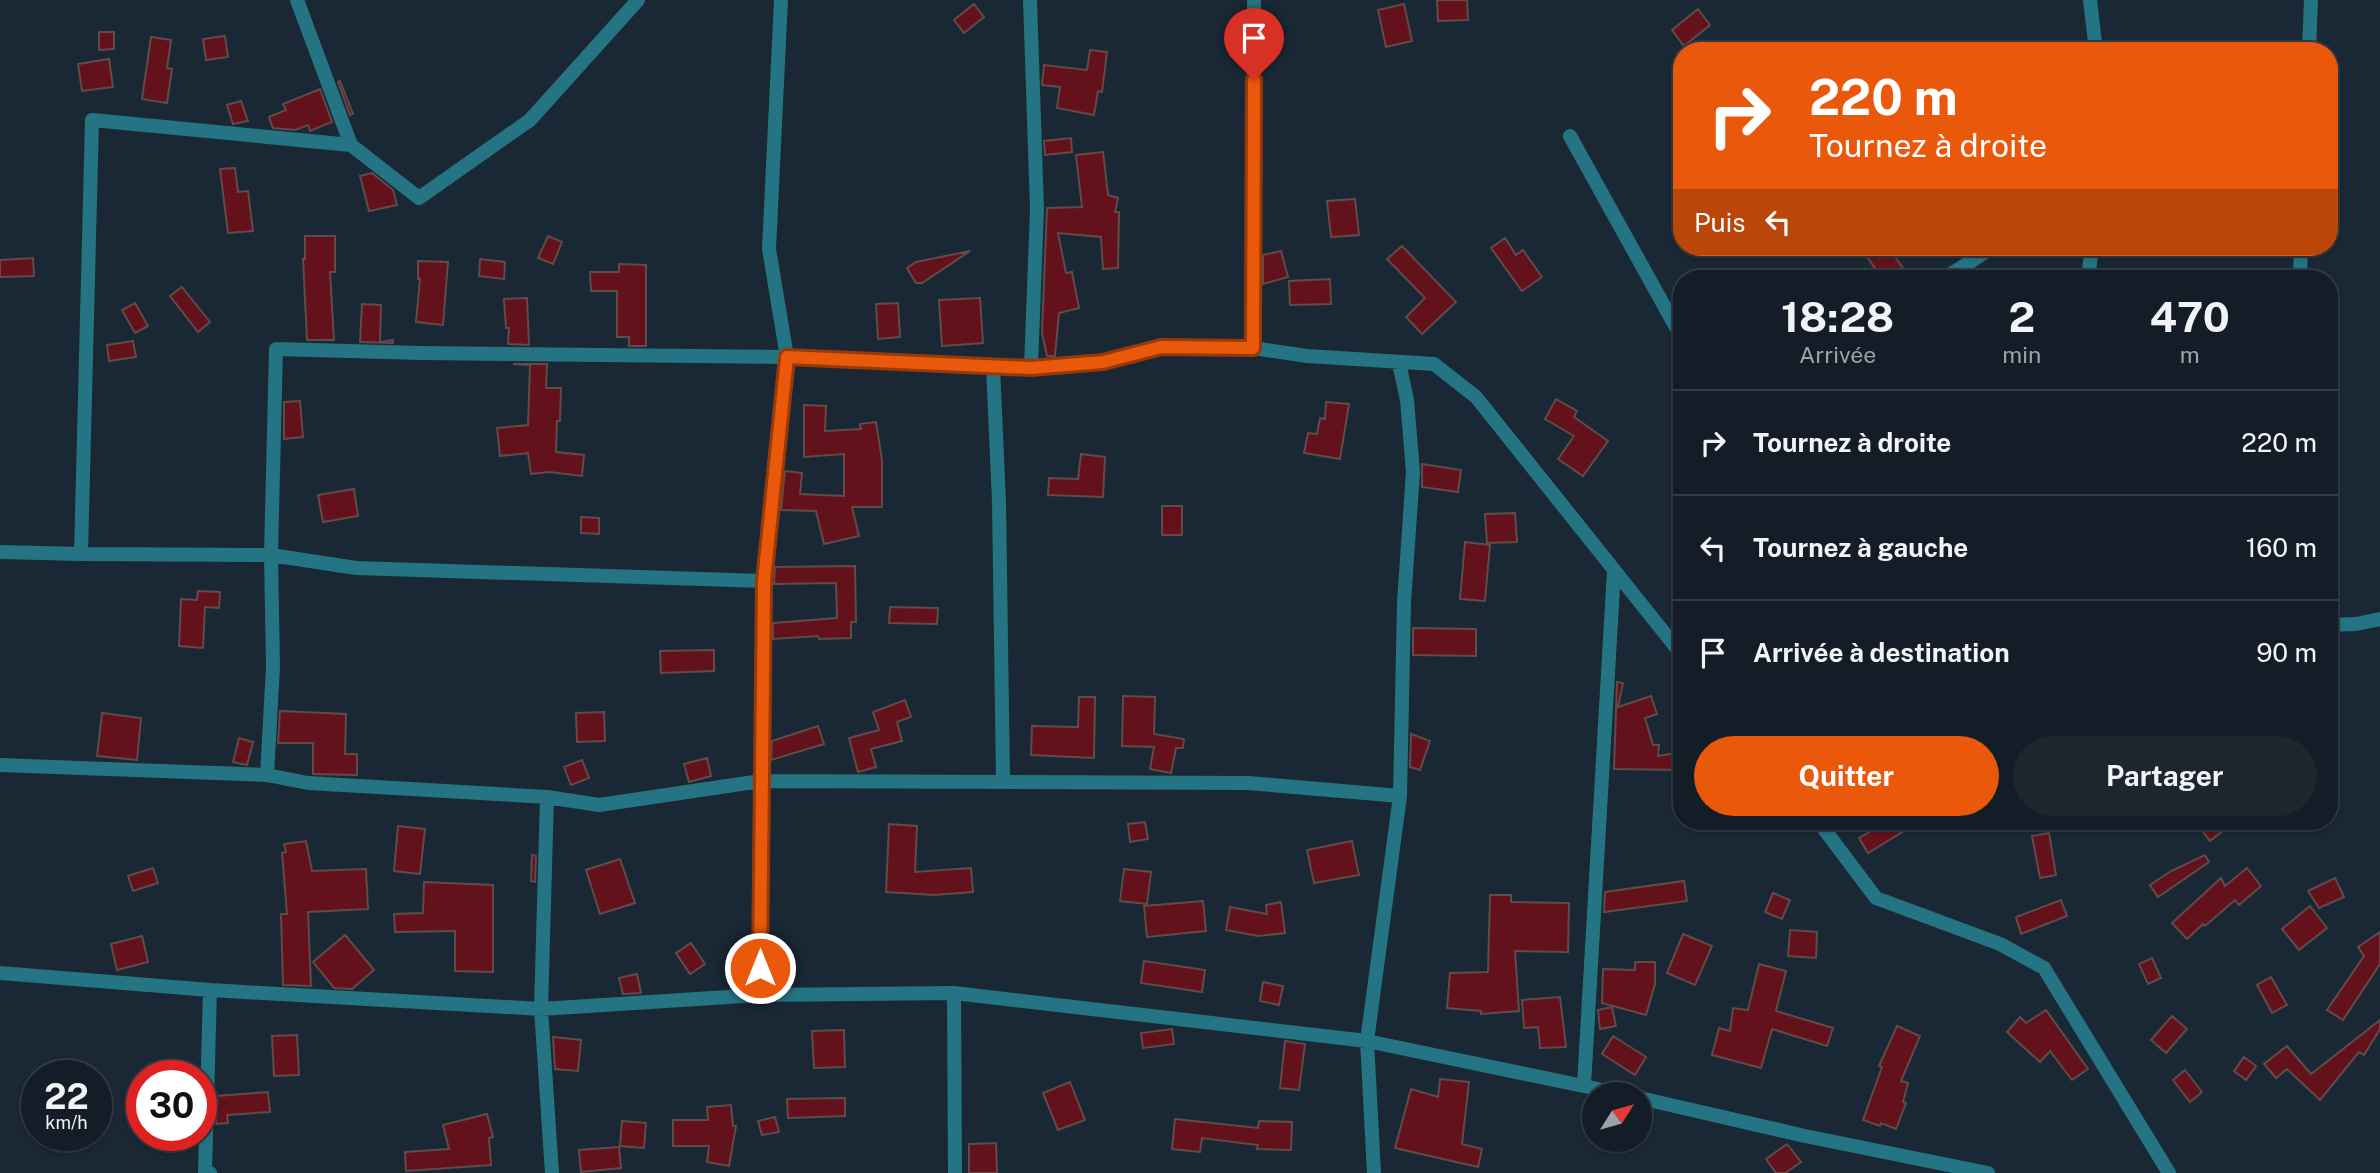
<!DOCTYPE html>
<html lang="fr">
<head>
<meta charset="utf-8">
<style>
  body { margin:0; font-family:"Public Sans",sans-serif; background:#1d262f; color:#f1f3f6; height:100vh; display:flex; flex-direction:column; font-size:26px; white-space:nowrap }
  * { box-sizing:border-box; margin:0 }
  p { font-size:23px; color:#9da2a7 }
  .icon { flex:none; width:38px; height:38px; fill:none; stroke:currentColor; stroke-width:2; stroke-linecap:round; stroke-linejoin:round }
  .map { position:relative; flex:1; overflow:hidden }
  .drawer { position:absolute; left:1673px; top:270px; width:665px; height:560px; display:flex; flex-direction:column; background:#141d27; border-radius:28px; box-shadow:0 2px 5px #0004,0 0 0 2px #333b44 }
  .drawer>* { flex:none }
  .hud { position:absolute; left:1673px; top:42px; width:665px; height:214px; border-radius:28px; box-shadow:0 2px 5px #0004,0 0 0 2px #333b44; background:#ea580c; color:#fff; overflow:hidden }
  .needle { width:46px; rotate:53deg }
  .controls { position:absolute; left:1582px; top:1082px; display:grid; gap:14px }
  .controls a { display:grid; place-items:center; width:70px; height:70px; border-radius:50%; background:#141d27; box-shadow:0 2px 5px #0004,0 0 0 2px #333b44; font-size:35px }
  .speed { position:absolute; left:21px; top:1060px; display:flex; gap:14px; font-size:35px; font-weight:700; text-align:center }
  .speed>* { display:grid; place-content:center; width:91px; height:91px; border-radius:50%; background:#141d27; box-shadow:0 2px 5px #0004,0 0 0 2px #333b44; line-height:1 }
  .speed small { font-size:18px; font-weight:400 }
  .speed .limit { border:10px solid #d22; background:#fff; color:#111 }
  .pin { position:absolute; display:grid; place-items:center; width:60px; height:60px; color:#fff; margin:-72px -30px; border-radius:50% 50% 50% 0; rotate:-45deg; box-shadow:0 0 7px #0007 }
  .pin .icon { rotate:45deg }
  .me { position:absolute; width:77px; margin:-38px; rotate:0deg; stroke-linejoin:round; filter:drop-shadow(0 0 5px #0008) }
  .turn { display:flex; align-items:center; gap:24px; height:147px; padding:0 21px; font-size:32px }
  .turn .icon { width:91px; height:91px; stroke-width:2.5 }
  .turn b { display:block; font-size:49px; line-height:60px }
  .then { display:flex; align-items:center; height:66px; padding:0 21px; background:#0003; gap:14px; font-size:26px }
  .eta { display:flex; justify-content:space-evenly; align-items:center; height:119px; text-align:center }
  .eta b { font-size:42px; font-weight:700; line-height:49px }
  .cta { display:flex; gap:14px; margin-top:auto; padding:14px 21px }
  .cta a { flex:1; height:80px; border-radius:42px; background:#ea580c; color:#fff; font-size:28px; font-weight:700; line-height:80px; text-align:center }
  .cta a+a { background:#1d262f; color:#f1f3f6 }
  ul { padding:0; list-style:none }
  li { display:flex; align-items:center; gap:21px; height:105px; padding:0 21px; border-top:2px solid #333b44 }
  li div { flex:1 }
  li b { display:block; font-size:26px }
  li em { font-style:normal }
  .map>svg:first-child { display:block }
  .building { fill:#63111a; stroke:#614b4a; stroke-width:2 }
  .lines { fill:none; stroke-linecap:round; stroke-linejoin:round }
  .minor { stroke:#257484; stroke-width:14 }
  .route-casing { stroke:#983908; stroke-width:18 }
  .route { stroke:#ea580c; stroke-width:12 }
</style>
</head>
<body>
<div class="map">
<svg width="2380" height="1173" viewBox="0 0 2380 1173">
  <rect width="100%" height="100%" fill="#1a2734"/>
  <path class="building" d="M1437,0h30l1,20 -30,1z
    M974,4l10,13 -20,16 -10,-13z
    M1404,4l8,37 -26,6 -8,-37z
    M1698,9l12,16 -26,21 -12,-16z
    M99,32h15v17l-15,1z
    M225,36l3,21 -22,3 -3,-21z
    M151,37l20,3 -4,28 5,1 -5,34 -25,-4z
    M1090,50l17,2 -5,40 -4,-1 -4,24 -37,-7 3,-21 -18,-2 2,-20 43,5z
    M109,59l4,28 -31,4 -4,-27z
    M340,81l13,33 -3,1 -12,-33z
    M320,89l12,33 -22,9 -2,-6 -13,5 -22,-2 -4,-11 17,-7 -3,-6z
    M241,101l7,20 -15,3 -6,-19z
    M1071,138l1,14 -27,3 -1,-14z
    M1103,152l5,43 10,3 -3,14h4l-1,56 -15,1 -2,-32 -43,-4 8,40 6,-1 7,36 -20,5 -4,43h-8l-5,-23 5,-125 35,-1 -6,-52z
    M235,168l3,24 10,-1 5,40 -25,2 -8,-64z
    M372,173l21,17 4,15 -28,6 -9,-35z
    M1355,199l4,36 -28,2 -4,-36z
    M305,236h30v36h-5l4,68h-27l-4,-81h2z
    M548,236l14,6 -9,22 -15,-6z
    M1505,238l11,17 7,-5 19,27 -20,14 -31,-43z
    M1402,246l54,56 -34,32 -16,-17 19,-19 -38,-39z
    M1860,247h28l22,31h-28z
    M970,251l-48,32h-6l-9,-15 9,-6z
    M1281,251l7,26 -25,7v-29z
    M33,258l1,18 -34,1v-17z
    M480,259l25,3 -1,17 -25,-3z
    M418,261l30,1 -5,63 -27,-3 4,-43h-2z
    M619,264l27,1v81h-17v-9h-12v-46h-26l-1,-19h29z
    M1330,279l1,25 -41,1 -1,-24z
    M182,287l28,35 -12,10 -28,-36z
    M527,298l2,47 -21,-1 1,-16h-3l-2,-29z
    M980,298l3,45 -41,3 -3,-46z
    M135,303l13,23 -13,7 -13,-23z
    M898,303l2,34 -22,2 -2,-35z
    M362,304l19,1 -1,37 13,-2v3l-33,-1z
    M133,341l3,16 -27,4 -2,-16z
    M513,364h34l-1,24h15l-1,33h-3l-1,31 28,3 -2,21 -33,-4 -18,2 -3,-21 -28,3 -3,-28 31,-3 2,-60z
    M1556,399l21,12 -3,6 34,24 -25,35 -25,-17 16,-23 -29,-17z
    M300,401l3,36 -19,2v-37z
    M1326,402l23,2 -9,55 -36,-6 4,-20 9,1 3,-16 5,1z
    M804,405l22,1 -1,25 36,-2 -1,-5 16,-2 6,38v47h-30l7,29 -35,8 -8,-33 -35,-1 4,-39 17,2 -2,21 44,2v-42l-40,3z
    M1081,454l24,3 -2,40 -55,-2 1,-17 29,1z
    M1422,464l39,6 -3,22 -36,-5z
    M354,489l4,27 -35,6 -5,-27z
    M1162,506h20v29h-20z
    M1515,513l2,29 -30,1 -2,-29z
    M581,517l18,1v16l-18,-1z
    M1465,542l25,3 -5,56 -25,-2z
    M855,566l1,56h-5v16l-32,1 -1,-3 -45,3v-16l64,-5 -1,-35 -62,1 1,-17z
    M198,591l22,1 -1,16 -14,-1 -2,41 -24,-2 2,-47 16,1z
    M890,607l48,1 -1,16 -48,-1z
    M1413,628l63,1v27l-63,-1z
    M714,650v21l-53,2 -1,-22z
    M1617,682l6,1 -5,24 33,-11 6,18 -12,4 8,27h6l-1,11 24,-4v18l-68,-1z
    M1123,696l32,1 -1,37 30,5 -1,9h-7l-5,25 -21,-4 4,-22 -32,-1z
    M1079,697h16l-1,61 -63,-3 1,-29 46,1z
    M905,700l6,17 -14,5 5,19 -31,8 5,18 -18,5 -9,-34 30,-8 -6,-18z
    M280,711l66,3 -1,40h12v21l-44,-1v-31h-35z
    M604,712l1,29 -28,1 -1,-29z
    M102,713l39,5 -4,42 -40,-4z
    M818,726l6,18 -53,16 1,-19z
    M1411,734l19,7 -10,29 -10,-3z
    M239,738l14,4 -6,23 -14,-3z
    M707,758l4,18 -22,6 -5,-18z
    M582,760l7,18 -18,7 -7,-18z
    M1888,821h10l6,10 -36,22 -9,-15z
    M2208,821h27l-25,20 -10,-13z
    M1145,822l3,17 -18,3 -2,-18z
    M889,824l28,2 -2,46 56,-4 2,24 -39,3 -48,-3z
    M398,826l27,3 -5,45 -26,-3z
    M2049,833l7,42 -16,3 -8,-42z
    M306,841l6,30 54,-2 2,40 -60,3 3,74 -28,-1 -2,-71h6l-5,-61 4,-1 -2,-8z
    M1352,841l7,34 -45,8 -7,-33z
    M532,855l4,1 -1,26 -4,-1z
    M2205,855l4,7 -51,35 -8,-12 21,-14z
    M620,859l15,44 -35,11 -14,-44z
    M153,868l5,15 -25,8 -5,-15z
    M2247,868l14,18 -22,19 -4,-5 -30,26 -2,-2 -16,15 -15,-16 49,-45 4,8z
    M1124,869l27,3 -4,32 -27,-3z
    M2335,878l9,19 -25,11 -11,-17z
    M1684,881l3,20 -83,11 1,-20z
    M424,882l69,3v87l-38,-1v-40l-60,1 -1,-18 29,-1z
    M1773,893l17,7 -8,19 -17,-7z
    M1490,895h21v7l58,1 -1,49 -53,-1 4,60 -38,3v-3l-34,-3 3,-35 38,-1z
    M2061,900l6,16 -46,18 -5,-17z
    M1203,901l3,30 -59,6 -3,-31z
    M1281,902l4,31 -27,3 -32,-6 4,-23 37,7 -1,-9z
    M2310,906l17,22 -28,22 -17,-21z
    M1790,930l27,2 -1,26 -28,-2z
    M2380,932v32l-37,56 -16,-10 37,-54 -6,-9z
    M1683,934l29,12 -17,39 -28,-12z
    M345,935l29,35 -22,19 -18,-1 -21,-26z
    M142,936l6,26 -31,8 -6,-26z
    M691,943l14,21 -15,10 -14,-21z
    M2152,958l9,20 -13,6 -9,-20z
    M1144,961l61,9 -3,22 -61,-9z
    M1635,962h20v22l-9,31 -44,-12 1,-34 32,1z
    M1759,964l27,7 -10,40 57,17 -6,18 -55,-17 -11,39 -49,-13 7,-27 11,3 3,-23 15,2z
    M637,974l4,19 -18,1 -4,-16z
    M2271,977l16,28 -15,8 -15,-28z
    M1263,982l20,4 -4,19 -19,-4z
    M1560,997l6,50 -26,1 -2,-21 -14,1 -2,-28z
    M1612,1007l4,19 -16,3 -2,-19z
    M2046,1010l42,59 -16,11 -22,-29 -10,11 -33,-30 13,-15 6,6z
    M2172,1016l15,13 -21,24 -15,-13z
    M2380,1020v9l-16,26 -5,-3 -39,48 -33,-31 -11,9 -12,-14 23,-18 24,28z
    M1897,1026l23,10 -19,45 7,2 -5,19 3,1 -10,26 -15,-6 -1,3 -17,-6 19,-53 -3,-1z
    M1172,1029l2,15 -31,4 -2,-15z
    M844,1030l1,37 -31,1 -2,-37z
    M297,1035l2,40 -25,1 -2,-40z
    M1613,1036l33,21 -11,18 -33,-21z
    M553,1037l28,3 -3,31 -23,-2z
    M1285,1041l20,3 -6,46 -19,-2z
    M2244,1057l12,9 -10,14 -12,-9z
    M2185,1070l17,22 -12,10 -17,-22z
    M1440,1079l29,3 -7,62 20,5 -4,18 -83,-19 16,-59 27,8z
    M1070,1082l15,38 -27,10 -15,-37z
    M268,1092l2,20 -43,3 1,8 -12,1 1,-28z
    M845,1098v18l-57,2 -1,-19z
    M731,1105l2,21h3l-7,40 -22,-4 2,-16h-36v-26h35l-1,-13z
    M487,1114l6,23 -4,1 2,27 -85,6 -1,-19 44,-3 -6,-24z
    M775,1117l4,15 -17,3 -4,-14z
    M1175,1119l83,9 1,-7 33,1 -1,28 -34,-1 1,-4 -56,-7 -2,14 -28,-3z
    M622,1121l24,2 -2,25 -24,-2z
    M996,1143l1,30h-28v-29z
    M1787,1144l14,18 -16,11h-9l-10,-14z
    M619,1147l2,21 -40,4 -2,-22z"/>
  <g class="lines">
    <path class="minor" d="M297,0l54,145
      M638,0l-108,120 -111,78 -68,-53 -259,-25 -11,434 190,1 85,13 408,13
      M1030,0l7,209 -6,158
      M2090,0l6,51
      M2309,51l2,-51
      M1570,136l112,202
      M1945,278l48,-31
      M2088,278l4,-31
      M2300,278l1,-31
      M1253,348l1,-348
      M993,366l6,136 4,278
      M0,552l81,2
      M2329,625l27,-1 24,-5
      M0,765l267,10 41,8 239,14 52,8 162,-24 487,2 152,13
      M267,775l6,-108 -2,-112 5,-206 145,4 366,4 244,10 72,-5 58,-15 92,1 54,8 127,8 42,33 206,258
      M547,797l-6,212 11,164
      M1818,821l58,77 124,46 44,24 125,205
      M0,973l210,17 331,19 218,-14 195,-2 413,48 255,53
      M210,990l-5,182 5,1
      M954,993l1,180
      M759,995l5,-414 23,-224 -18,-108 12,-249
      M1584,1085l30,-515
      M1640,1098l165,38 183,37
      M1374,1173l-7,-132 33,-245 4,-194 9,-130 -6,-72 -8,-37"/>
  </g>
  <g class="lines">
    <defs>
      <path id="route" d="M760,968l4,-387 23,-224 244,11 72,-6 58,-15 92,1 1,-268"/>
    </defs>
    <use href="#route" class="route-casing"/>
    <use href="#route" class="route"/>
  </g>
</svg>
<div class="controls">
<a><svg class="needle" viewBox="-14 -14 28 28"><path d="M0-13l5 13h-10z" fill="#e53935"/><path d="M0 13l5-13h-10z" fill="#9da2a7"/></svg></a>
</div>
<div class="speed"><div>22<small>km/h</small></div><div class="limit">30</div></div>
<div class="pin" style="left:1254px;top:80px;background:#d93025"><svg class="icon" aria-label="arrive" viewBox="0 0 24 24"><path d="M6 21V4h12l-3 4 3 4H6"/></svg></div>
<svg class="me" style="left:760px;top:968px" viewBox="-20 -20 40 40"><circle r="17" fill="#ea580c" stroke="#fff" stroke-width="3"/><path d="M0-11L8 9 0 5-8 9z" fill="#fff"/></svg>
<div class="hud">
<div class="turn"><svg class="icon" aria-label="right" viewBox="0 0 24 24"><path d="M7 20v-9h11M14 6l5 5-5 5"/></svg><div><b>220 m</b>Tournez à droite</div></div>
<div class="then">Puis<svg class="icon" aria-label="left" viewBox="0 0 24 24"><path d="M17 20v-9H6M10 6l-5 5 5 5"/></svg></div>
</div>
<section class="drawer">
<div class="eta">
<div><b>18:28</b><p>Arrivée</p></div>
<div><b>2</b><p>min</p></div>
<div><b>470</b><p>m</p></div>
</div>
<ul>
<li><svg class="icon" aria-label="right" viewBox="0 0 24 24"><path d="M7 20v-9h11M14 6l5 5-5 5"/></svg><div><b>Tournez à droite</b></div><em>220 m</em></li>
<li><svg class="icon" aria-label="left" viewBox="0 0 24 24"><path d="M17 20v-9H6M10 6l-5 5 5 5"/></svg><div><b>Tournez à gauche</b></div><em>160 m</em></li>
<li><svg class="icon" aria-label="arrive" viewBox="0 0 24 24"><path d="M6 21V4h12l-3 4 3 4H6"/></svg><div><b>Arrivée à destination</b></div><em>90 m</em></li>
</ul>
<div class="cta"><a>Quitter</a><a>Partager</a></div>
</section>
</div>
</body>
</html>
